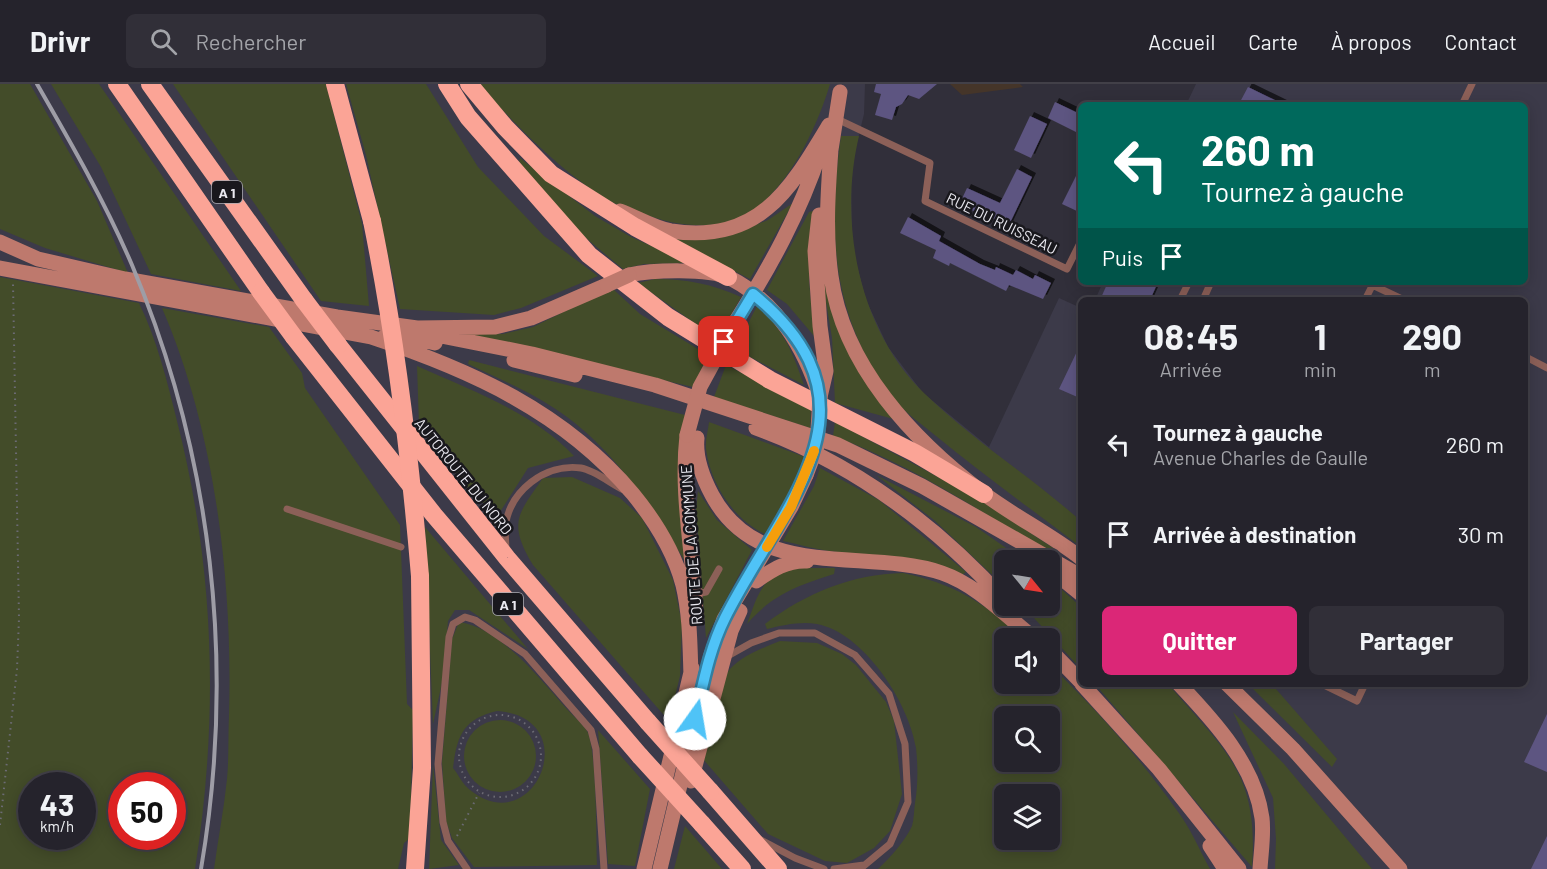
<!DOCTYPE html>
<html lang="fr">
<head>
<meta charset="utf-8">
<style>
  body { margin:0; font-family:Barlow,sans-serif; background:#312f38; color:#f1f3f6; height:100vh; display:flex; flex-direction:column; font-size:22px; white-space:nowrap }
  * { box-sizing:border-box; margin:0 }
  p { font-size:20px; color:#a3a4a9 }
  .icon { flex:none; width:33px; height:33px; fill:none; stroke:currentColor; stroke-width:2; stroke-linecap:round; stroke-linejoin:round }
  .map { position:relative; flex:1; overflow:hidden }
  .drawer { position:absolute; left:1078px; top:213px; width:450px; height:390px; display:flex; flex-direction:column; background:#25232c; border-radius:9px; box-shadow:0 3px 15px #0003,0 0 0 2px #424048 }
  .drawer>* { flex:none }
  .hud { position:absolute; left:1078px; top:18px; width:450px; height:183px; border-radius:9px; box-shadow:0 3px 15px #0003,0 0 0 2px #424048; background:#00695c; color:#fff; overflow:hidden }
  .needle { width:39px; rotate:120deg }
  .controls { position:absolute; left:994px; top:466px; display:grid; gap:12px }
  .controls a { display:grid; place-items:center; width:66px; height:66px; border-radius:9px; background:#25232c; box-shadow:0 3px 15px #0003,0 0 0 2px #424048; font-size:30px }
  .speed { position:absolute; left:18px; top:688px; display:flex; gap:12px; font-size:30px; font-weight:700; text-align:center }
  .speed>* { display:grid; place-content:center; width:78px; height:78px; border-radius:50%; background:#25232c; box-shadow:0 3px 15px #0003,0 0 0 2px #424048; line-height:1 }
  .speed small { font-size:15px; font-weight:400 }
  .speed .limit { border:9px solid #d22; background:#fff; color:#111 }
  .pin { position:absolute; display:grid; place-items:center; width:51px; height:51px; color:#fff; margin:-26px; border-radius:12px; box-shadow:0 3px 9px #0006 }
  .me { position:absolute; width:66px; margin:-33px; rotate:13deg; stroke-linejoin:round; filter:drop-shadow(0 0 4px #0008) }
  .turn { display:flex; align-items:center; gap:21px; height:126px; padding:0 24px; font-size:27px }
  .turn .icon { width:78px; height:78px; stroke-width:2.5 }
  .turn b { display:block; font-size:42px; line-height:51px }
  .then { display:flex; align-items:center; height:57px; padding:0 24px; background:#0003; gap:12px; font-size:22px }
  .eta { display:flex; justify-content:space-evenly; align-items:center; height:102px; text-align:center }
  .eta b { font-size:36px; font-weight:700; line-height:42px }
  .primary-button { display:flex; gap:12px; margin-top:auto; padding:12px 24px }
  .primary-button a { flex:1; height:69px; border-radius:9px; background:#db2777; color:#fff; font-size:24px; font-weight:700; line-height:69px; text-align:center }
  .primary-button a+a { background:#312f38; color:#f1f3f6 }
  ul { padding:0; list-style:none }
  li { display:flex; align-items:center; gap:18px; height:90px; padding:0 24px }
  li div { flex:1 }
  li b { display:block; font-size:22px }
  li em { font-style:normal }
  header { display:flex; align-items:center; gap:36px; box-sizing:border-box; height:84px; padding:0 30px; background:#25232c; border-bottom:2px solid #424048 }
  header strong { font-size:28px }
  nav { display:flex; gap:33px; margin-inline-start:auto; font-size:21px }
  .search { width:420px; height:54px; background:#312f38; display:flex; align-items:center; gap:15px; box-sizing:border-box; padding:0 21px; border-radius:9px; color:#a3a4a9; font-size:22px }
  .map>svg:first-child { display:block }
  .commercial { fill:#453529 }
  .built { fill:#3c3a49; fill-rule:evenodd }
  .green { fill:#434c29; fill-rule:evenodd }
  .building { fill:#5d5481; filter:url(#shadow) }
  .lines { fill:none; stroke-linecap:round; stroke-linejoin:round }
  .path { stroke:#6c6b74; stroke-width:2; stroke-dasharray:1.5 4.5; stroke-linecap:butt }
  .lane { stroke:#8c6058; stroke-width:7 }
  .secondary { stroke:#be796d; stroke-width:15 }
  .highway { stroke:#fba496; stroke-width:18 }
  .rail { stroke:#9e9da6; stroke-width:4 }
  .secondary-bridge { stroke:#be796d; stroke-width:15 }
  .highway-bridge { stroke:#fba496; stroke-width:18 }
  .route-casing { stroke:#337fa1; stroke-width:15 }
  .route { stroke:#4fc3f7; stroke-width:10 }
  .slow { stroke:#f59e0b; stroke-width:10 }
  .labels { text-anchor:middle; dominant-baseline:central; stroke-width:5; stroke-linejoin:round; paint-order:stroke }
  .shield { fill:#19181d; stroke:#abaab1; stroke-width:1.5 }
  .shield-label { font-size:14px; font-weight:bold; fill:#eae9f0 }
  .street-label { font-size:15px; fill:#eae9f0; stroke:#19181d }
</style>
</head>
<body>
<header>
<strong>Drivr</strong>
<div class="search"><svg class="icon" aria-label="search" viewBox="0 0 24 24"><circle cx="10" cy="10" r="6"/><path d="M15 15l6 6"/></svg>Rechercher</div>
<nav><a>Accueil</a><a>Carte</a><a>À propos</a><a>Contact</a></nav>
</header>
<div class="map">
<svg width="1547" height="785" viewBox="0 0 1547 785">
  <defs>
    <filter id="shadow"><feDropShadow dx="4" dy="-4" stdDeviation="0" flood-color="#0009"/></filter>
  </defs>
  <rect width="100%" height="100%" fill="#312f3a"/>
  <path class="commercial" d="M950,0h70l3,3 -61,8z"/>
  <path class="built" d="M0,0h865l-1,30 -13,53 1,80 14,53 22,47 35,46 66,54 70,-149 22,10 1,376h444v-384h-431l8,-18h423v-177h-340l10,-21h351v785h-1547zM1005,477h45v45h-45zM1005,555h45v45h-45zM1005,633h45v45h-45zM32,702h50v51h-50zM122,702h50v51h-50zM1005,711h45v45h-45z"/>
  <path class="green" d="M0,0h30l67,117 31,72 -83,-25 -45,-19z
    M51,0h48l142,207 -90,-17 -50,-107z
    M173,0h153l36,140 7,82 -48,-5z
    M346,0h80l52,83 66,69 54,40 -77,32 -27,7 -94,-6 -34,-154z
    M478,0h352c-14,47 -49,123 -101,138 -27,7 -60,2 -85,-8 -11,-4 -24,-7 -34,-13 -46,-26 -96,-78 -132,-117z
    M841,52h18c-21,87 0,195 66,258 49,47 106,83 156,127v26c-48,-37 -98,-72 -145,-111 -16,-13 -37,-28 -50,-46 -55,-81 -58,-160 -45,-254z
    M520,74l75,58 36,21 59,26 -46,1 -21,5 -43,-36 -61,-70z
    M793,119l-43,76 -99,-50 92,1 25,-10z
    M813,127l-4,69 5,56 -27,-32 -20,-14 42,-78z
    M0,193l139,26c18,37 28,78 38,118 38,149 42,296 18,448h-195zM32,702h50v51h-50zM122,702h50v51h-50z
    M655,195c32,0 57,5 86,18l-24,42 -79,-56z
    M828,198l69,138 -62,-17 -3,-65 -9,-54z
    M612,204l28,26 68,41 -15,32 -230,-53h40l30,-7z
    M757,222c27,24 35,45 47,79l-69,-36z
    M162,224l107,19 33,46 3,15 95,137 7,179 6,6 -3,128 -6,5 -6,26h-184c4,-30 10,-60 13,-90 2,-21 1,-43 2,-64 4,-133 -14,-285 -67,-407z
    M469,276l216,55 -7,49 9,100c-37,-58 -74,-118 -133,-156 -27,-18 -57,-30 -86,-44z
    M726,281l85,43 -1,20 -96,-31z
    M417,282c53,24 116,46 157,90l-46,12 -28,44 -24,-13 -57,-74z
    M709,338l96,35 -9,23 -31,54c-31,-14 -55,-51 -59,-85 -1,-8 2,-18 3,-27z
    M835,338l148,79 73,49 -2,6c-71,-43 -143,-92 -221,-120z
    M820,384l59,32 87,72 -4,3c-40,-21 -88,-18 -133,-24 -15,-2 -31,-7 -46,-10l31,-55z
    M876,391l100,52 49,34h-20v26l-71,-67z
    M572,393l48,21 22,20 31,62 9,44 -2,52 -11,45 -136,-156c-25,-42 -16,-50 10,-87z
    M698,407l19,29 35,30 -46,88 -10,-128z
    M425,443l103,122 -59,-39h-14l-7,11 -5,57 -10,46z
    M791,484h44l-1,6c-37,12 -61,20 -87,50 11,-29 13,-45 44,-56z
    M903,489c51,11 83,30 120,66h-18v45h45v-19c46,44 89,92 126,144 14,18 23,40 34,60h-332c12,-11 27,-28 34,-43 2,-7 2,-16 3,-23 3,-17 3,-37 1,-55 -7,-45 -52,-115 -99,-124 -16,-3 -34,1 -50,5l-2,-5c41,-31 87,-50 138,-51zM1005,633h45v45h-45zM1005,711h45v45h-45z
    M1050,495l31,28v62l-58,-63h27z
    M459,538c40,5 81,57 106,85 7,8 17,16 22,24 10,17 9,109 10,134l-123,2 -22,-29 -6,-17 -4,-59 10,-123zM497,627c89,6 38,131 -27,79 -8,-6 -11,-15 -17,-22 4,-32 10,-49 44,-57z
    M780,557l37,2 25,11 14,11 30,37 8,19 8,73 -12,37 -16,17 -27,15 -22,-2 -57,-27 -66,-76c6,-24 12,-70 28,-89 13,-14 33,-21 50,-28z
    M1095,600h73c57,67 91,89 84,183z
    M1248,600h29l-1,5 61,70 -5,8z
    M1233,628l51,52 88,105h-97l1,-30 -3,-41z
    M464 672a36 36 0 1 1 72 0a36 36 0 1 1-72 0Z
    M598,646l52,59 -15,77 -27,-2z
    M433,681l8,75 18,25 -30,4z
    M685,742l37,43h-48z"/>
  <path class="building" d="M876,0h61l-18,15 -11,-4 -6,9 -6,3 -4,13 -17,-5 6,-21 -7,-2z
    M1248,3l37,18h-39l-6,-3z
    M1055,18l27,13 -6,17 -28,-14z
    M1030,32l17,8 -16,34 -17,-8z
    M1082,80v43l-3,5 -17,-8z
    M1017,85l15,8 -23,48 -50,-20 8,-17 33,15z
    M908,133l33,19 -2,5 41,23 15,6 1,-3 17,8 3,-5 17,9 2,-4 16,8 -8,16 -34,-14 -3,6 -56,-28 -1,3 -16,-8 3,-8 -36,-17z
    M1108,198h50l-8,18h-50z
    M1082,257v58l-23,-10z
    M1547,630v58l-23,-10z
    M1547,752v33h-16z"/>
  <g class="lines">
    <path class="path" d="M459 672a41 41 0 1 1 82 0a41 41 0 1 1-82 0Z
      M0,741l17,-156 2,-51 -6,-335
      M457,752l22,-43"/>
    <path class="lane" d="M1462,21l10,-21
      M837,35l93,44 -5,38 142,68 15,-30
      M1366,198l38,18
      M1180,216l9,-18
      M1203,216l8,-18
      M1365,216l9,-18
      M1526,273l21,11
      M287,425l114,38
      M506,467c0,-7 -1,-16 -1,-23 4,-37 40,-65 76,-60 13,2 29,15 41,21
      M696,510l10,-2 13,-23
      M726,573l25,-14 28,-10h36l40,22 34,39 16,50 3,58 -18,42 -30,25
      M1322,600l35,17 8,-17
      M761,756l34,18 29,11
      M467,785l-19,-28 -5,-19 -5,-58 11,-127 4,-13 12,-7 10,3 50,34 66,76 5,19 8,120
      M834,785l30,-4"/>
    <path class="secondary" d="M831,65c-3,42 -6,84 0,127 12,90 82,164 152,217 32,24 67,41 99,66
      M830,72l10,-64
      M620,127c16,6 34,17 51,20 88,13 119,-41 158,-106
      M819,131l-4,36 5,75 6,45 -6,26
      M0,158l38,17 87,20 212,38 80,11 78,-1 36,-9 76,-33
      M0,184l371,69c100,33 193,75 262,157 22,27 41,57 50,91 7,29 7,61 8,91
      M629,191c23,-5 79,-7 101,3 48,25 74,69 90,119
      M736,237c34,-54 64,-108 84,-169
      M417,244l14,6 101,20 123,31 183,60 84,41 160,91
      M384,253l21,-1 30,7
      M514,276l61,15
      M756,344c97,35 180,97 249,173
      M687,351c-7,61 7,121 9,182
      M697,354c-2,19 6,40 15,57 47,88 153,52 230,78 35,12 64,43 93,66
      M1050,485l32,26
      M756,497c16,-11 31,-21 51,-20
      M1050,566l32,33
      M1082,600l77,85 80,100
      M1179,600c35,37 76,81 83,134 2,16 -1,34 -2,51
      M1227,600l66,65 107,120
      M691,697l40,-150 9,-20
      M1210,762l15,23
      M644,785l48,-201
      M660,785l51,-214 13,-36 67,-112 15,-32"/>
    <path class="highway" d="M117,0l144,208
      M150,0l154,216
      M335,0l37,137
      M447,0l21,33 121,138 79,62 102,63 145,73 69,41
      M469,0l36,43 46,47 84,53 93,50
      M294,253l140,178 206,241
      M338,261l169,213 141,164
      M710,707l68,78
      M702,740l40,45
      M415,785l7,-101 -2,-192"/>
    <path class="rail" d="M37,0c34,59 68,118 95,181 80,190 104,400 69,604"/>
    <path class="secondary-bridge" d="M607,201l22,-10
      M687,351l13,-48 36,-66
      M806,391l11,-29 3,-49"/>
    <path class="highway-bridge" d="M372,137c24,117 38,235 48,355
      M261,208l33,45
      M304,216l34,45
      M648,638l62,69
      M640,672l62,68"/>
  </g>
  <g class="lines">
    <defs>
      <path id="route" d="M695,635c8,-34 14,-69 30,-101 57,-114 166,-212 28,-324l-29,48"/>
    </defs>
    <use href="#route" class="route-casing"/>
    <use href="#route" class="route"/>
    <path class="slow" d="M767,463l24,-40 23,-56"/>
  </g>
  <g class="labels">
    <g class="shield">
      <rect x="212" y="97" width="30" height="22" rx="4.5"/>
      <rect x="493" y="509" width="30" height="22" rx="4.5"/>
    </g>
    <g class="shield-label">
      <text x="227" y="108">A 1</text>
      <text x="508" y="520">A 1</text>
    </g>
    <g class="street-label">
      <text transform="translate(1002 139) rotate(26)">RUE DU RUISSEAU</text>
      <text transform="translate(464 392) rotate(51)">AUTOROUTE DU NORD</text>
      <text transform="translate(691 461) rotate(-94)">ROUTE DE LA COMMUNE</text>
    </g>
  </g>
</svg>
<div class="controls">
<a><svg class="needle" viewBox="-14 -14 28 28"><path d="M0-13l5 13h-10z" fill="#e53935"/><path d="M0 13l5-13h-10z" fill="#a3a4a9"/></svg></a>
<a><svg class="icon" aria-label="sound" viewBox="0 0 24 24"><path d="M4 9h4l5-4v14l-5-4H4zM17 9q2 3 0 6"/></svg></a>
<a><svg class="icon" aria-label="search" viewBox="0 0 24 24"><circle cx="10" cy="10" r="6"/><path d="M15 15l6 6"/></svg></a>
<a><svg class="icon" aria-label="layers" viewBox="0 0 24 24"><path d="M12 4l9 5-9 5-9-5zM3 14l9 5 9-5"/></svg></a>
</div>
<div class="speed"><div>43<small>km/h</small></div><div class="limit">50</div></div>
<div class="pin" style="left:724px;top:258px;background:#d93025"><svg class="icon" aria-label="arrive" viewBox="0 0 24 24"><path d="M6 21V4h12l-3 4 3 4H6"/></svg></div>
<svg class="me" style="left:695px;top:635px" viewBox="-20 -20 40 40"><circle r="19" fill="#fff"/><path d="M0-13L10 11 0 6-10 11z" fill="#4fc3f7"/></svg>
<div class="hud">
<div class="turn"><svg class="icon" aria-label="left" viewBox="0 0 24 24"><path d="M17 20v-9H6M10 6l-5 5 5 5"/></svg><div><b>260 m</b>Tournez à gauche</div></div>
<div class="then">Puis<svg class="icon" aria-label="arrive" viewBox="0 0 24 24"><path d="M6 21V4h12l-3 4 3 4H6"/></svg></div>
</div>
<section class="drawer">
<div class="eta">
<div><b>08:45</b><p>Arrivée</p></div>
<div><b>1</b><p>min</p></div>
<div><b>290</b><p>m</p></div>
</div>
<ul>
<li><svg class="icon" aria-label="left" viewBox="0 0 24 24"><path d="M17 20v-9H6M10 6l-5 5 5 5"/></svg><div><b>Tournez à gauche</b><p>Avenue Charles de Gaulle</p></div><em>260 m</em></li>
<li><svg class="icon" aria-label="arrive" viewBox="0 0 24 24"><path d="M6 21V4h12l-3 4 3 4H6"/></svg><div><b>Arrivée à destination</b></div><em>30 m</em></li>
</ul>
<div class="primary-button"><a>Quitter</a><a>Partager</a></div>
</section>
</div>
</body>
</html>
